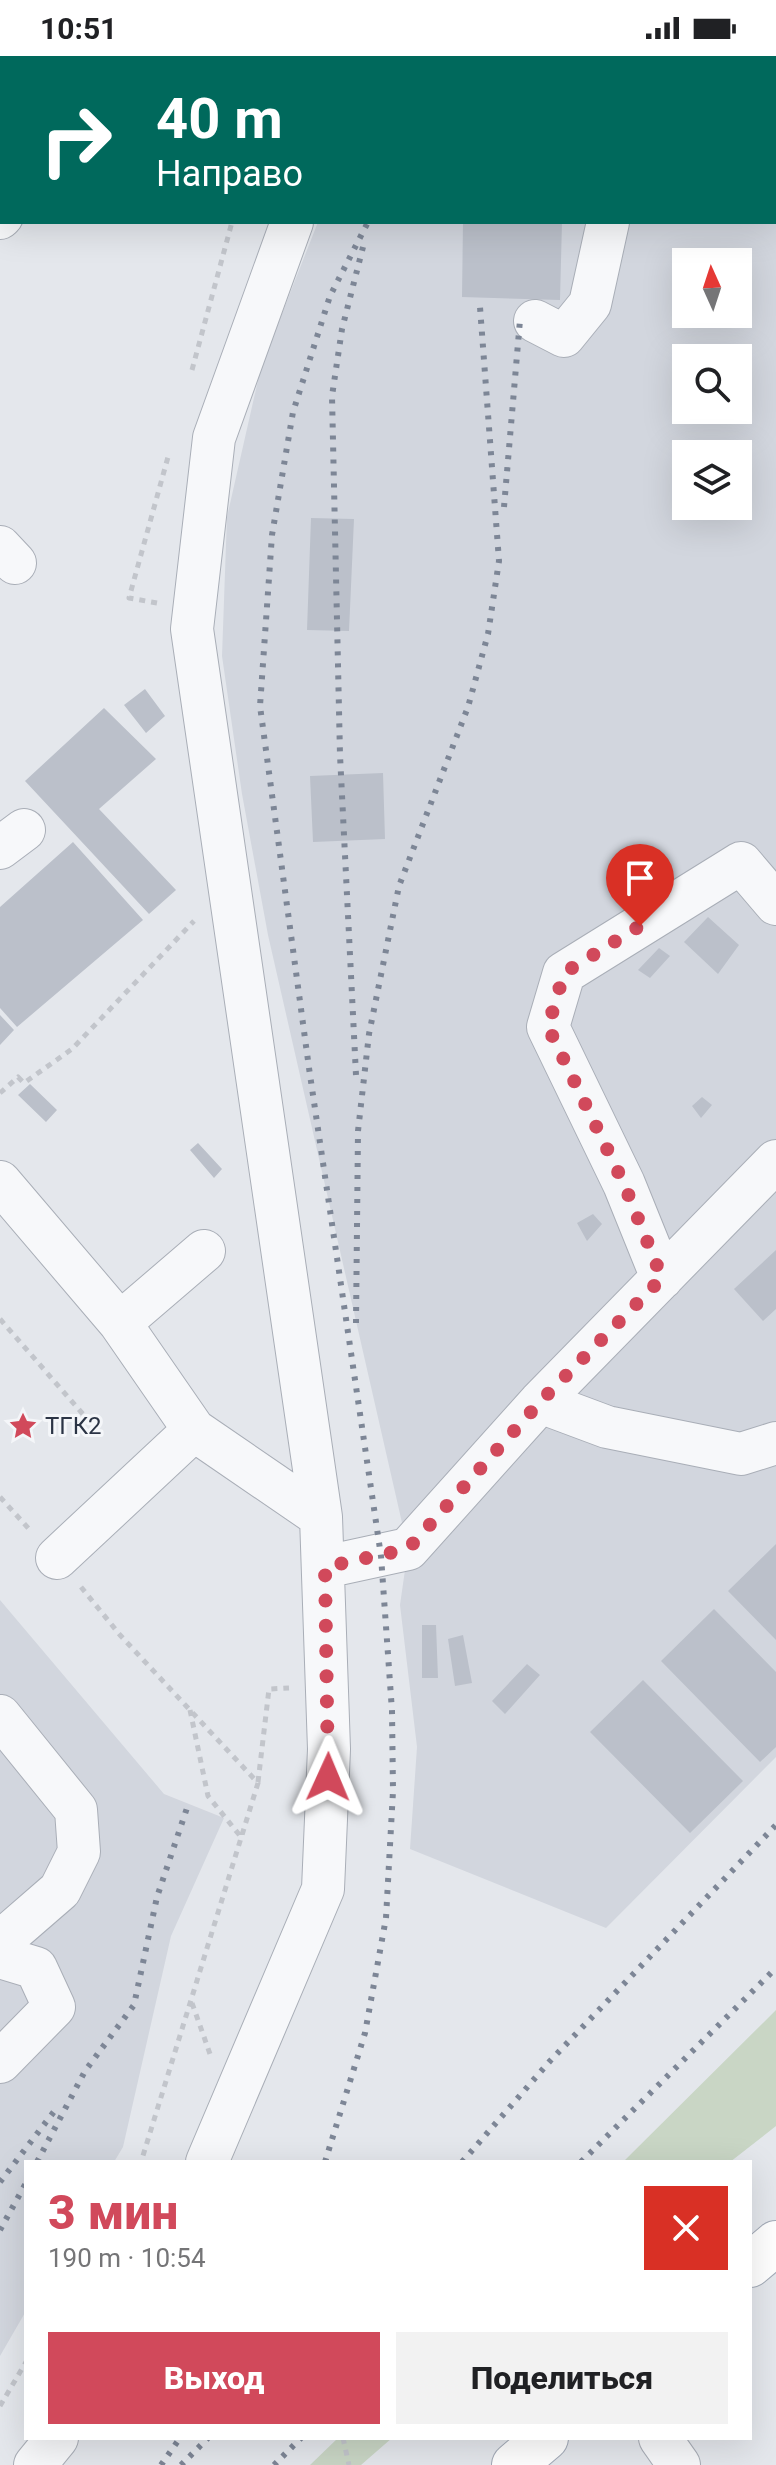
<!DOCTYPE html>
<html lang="ru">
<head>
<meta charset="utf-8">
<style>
  body { margin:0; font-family:Roboto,sans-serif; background:#f2f2f2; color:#202124; height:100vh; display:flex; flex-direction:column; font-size:30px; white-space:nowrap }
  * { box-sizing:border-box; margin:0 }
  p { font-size:26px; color:#757577 }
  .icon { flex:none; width:44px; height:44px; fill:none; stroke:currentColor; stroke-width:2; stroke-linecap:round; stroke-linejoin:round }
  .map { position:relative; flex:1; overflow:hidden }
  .panel { position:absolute; left:24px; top:2104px; width:728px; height:280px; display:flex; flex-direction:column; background:#fff; border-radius:0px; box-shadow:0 8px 32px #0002 }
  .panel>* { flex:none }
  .hud { position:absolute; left:0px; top:0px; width:776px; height:168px; box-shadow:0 8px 32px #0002; background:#00695c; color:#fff; overflow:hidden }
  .needle { width:52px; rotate:357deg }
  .buttons { position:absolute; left:672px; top:192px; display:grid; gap:16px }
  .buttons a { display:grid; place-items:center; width:80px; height:80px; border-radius:0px; background:#fff; box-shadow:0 8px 32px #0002; font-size:40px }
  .pin { position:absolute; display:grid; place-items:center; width:68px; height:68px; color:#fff; margin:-82px -34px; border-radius:50% 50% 50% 0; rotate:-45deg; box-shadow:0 0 8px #0007 }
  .pin .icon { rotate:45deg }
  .me { position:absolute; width:88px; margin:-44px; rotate:1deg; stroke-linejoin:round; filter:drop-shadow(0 0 6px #0008) }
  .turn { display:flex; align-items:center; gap:28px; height:168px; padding:0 24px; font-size:36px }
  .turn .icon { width:104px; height:104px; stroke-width:2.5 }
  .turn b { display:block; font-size:56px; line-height:68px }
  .round { display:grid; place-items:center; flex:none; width:84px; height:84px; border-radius:0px; background:#f2f2f2 }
  .headline { display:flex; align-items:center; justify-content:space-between; height:136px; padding:0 24px }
  h1 { font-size:48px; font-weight:800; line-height:60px; color:#d1495b }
  .cta { display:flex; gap:16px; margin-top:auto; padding:16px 24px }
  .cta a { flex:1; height:92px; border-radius:0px; background:#d1495b; color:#fff; font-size:32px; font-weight:800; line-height:92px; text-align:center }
  .cta a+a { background:#f2f2f2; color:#202124 }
  .status { display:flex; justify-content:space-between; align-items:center; height:56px; padding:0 40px; background:#fff; direction:ltr }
  .status svg { height:22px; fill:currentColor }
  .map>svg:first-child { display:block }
  .built { fill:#d2d6de; fill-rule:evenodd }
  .green { fill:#c9d6c5 }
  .building { fill:#bbc0ca }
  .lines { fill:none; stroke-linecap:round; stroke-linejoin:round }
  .minor-casing { stroke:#a9aeb7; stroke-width:44 }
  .major-casing { stroke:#a3abb8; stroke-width:46 }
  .path { stroke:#c2c5cb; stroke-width:5; stroke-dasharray:6 6; stroke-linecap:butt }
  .minor { stroke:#f7f8fa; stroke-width:42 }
  .major { stroke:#fff; stroke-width:44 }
  .rail { stroke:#7d8696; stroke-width:6; stroke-dasharray:4 8; stroke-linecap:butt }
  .route { stroke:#d1495b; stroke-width:14; stroke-dasharray:0 25.2 }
  .labels { text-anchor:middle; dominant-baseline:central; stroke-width:6; stroke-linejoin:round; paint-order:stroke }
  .poi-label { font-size:24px; fill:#2b3445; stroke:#f4f6f9; text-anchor:start }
</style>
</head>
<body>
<div class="status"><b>10:51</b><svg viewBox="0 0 49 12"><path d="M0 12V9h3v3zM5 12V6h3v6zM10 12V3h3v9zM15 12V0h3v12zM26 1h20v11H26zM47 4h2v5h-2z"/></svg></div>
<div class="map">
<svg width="776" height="2409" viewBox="0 0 776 2409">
  <rect width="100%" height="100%" fill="#e4e7ec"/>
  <path class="built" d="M401,0h375v1701l-170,171 -196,-79 7,-102 -17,-142 8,-56 -140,-614 -26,-141 -20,-138 5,-139 34,-150 57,-145h456v-164zM686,206h52v52h-52zM686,302h52v52h-52zM686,398h52v52h-52z
    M0,1544l164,194 60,24 -53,118 -48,211 -9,15h-88v149l-26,45z"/>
  <path class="green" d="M776,1954v116l-46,36h-107z
    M338,2382h54l-31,27h-51z"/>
  <path class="building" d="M463,166h99l-2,78 -98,-3z
    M311,462l43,1 -5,112 -42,-1z
    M145,633l20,27 -19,17 -22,-28z
    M104,652l52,51 -57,50 77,81 -27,24 -124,-133z
    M383,717l2,66 -72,3 -3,-66z
    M73,786l70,78 -126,107 -17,-19v-101z
    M708,861l31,28 -21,29 -34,-32z
    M659,892l11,8 -20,22 -12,-8z
    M0,959l14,15 -14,15z
    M30,1028l27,26 -11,12 -28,-27z
    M702,1041l10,8 -11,13 -9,-12z
    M198,1087l24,26 -8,9 -24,-28z
    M593,1158l9,10 -15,17 -10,-18z
    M776,1194v59l-13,12 -29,-32z
    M776,1488v96l-48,-49z
    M714,1553l62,63v75l-16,15 -99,-101z
    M422,1569h14l2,53h-16z
    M463,1579l9,48 -17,3 -7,-47z
    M527,1608l13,11 -35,39 -13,-13z
    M643,1624l100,101 -53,52 -100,-101z"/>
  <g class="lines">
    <defs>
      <path id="minor" d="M376,2l1,-2
        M548,2l1,-2
        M0,162l2,-2
        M535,265l29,15 26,-32 18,-82
        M0,491l15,16
        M0,792l24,-18
        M0,1126l120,141 74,107 127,87
        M662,1222l-38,-94 -76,-157 16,-54 177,-110 35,41
        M120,1267l84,-72
        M540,1346l67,25 134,27 35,-11
        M57,1502l137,-128
        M325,1511l83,-18 132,-147 236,-241
        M0,1660l76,94 3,42 -19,38 -60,52
        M0,1901l36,11 18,39 -54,55
        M207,2106l116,-273 6,-140 -8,-232 -129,-888 22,-191 78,-216
        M660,2382l19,27
        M35,2409l22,-27"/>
      <path id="major" d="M750,2209l26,-22
        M514,2409l32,-27"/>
    </defs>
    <use href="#minor" class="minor-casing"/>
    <use href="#major" class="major-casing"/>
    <path class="path" d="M192,314l40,-148
      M157,547l-28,-5 39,-141
      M0,1037l18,-16 6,6 48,-34 122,-128
      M0,1263l95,109
      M0,1441l29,32
      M81,1531l39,48 138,148 -117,379
      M190,1654l18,86 33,41
      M258,1726l11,-93 20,-1
      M192,1947l18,51
      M0,2350l26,-44
      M343,2382l6,27"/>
    <use href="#minor" class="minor"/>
    <use href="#major" class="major"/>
    <path class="rail" d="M457,2l1,-2
      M504,451l16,-187
      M356,1019l-16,-320 -8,-359 10,-67 21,-82
      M356,1267l2,-192 11,-97 30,-148 69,-179 20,-73 11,-73 -19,-254
      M37,2106l48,-91 49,-66 23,-108 31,-92
      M325,2106l40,-129 21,-115 7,-127 -1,-80 -11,-155 -72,-488 -49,-362 12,-171 21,-123 37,-116 38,-74
      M462,2106l88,-101 226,-236
      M581,2106l195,-194
      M0,2126l56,-73
      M0,2174l26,-47
      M161,2409l19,-27
      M181,2409l27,-27
      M274,2409l27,-27"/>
  </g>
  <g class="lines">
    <path class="route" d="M328,1721l-3,-210 83,-18 132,-147 122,-124 -38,-94 -76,-157 16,-54 76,-47"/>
  </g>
  <defs>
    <symbol id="sight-bare" viewBox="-9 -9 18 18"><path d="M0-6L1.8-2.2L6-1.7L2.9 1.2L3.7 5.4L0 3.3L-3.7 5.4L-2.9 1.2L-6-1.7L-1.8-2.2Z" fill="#d1495b" stroke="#f4f6f9" stroke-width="2.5" paint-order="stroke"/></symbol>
  </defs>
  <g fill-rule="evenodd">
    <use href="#sight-bare" x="3" y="1350" width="40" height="40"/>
  </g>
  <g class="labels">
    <g class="poi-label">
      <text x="45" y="1370">ТГК2</text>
    </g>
  </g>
</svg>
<div class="buttons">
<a><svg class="needle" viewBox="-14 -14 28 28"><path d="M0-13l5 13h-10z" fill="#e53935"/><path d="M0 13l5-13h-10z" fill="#757577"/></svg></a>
<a><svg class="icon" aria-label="search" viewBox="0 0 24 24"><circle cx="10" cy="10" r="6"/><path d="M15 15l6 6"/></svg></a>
<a><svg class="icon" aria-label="layers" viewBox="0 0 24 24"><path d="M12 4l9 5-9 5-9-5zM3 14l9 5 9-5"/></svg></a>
</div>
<div class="pin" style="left:640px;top:870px;background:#d93025"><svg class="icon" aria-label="arrive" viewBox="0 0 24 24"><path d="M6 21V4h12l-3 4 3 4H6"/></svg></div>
<svg class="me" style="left:328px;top:1721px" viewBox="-20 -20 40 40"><path d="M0-17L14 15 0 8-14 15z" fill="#d1495b" stroke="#fff" stroke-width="4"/></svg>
<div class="hud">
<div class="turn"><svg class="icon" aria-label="right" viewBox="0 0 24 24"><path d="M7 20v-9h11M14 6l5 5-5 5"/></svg><div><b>40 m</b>Направо</div></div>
</div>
<section class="panel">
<div class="headline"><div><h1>3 мин</h1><p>190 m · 10:54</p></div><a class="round" style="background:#d93025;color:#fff"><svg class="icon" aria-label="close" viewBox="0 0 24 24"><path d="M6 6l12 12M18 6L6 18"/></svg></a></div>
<div class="cta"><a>Выход</a><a>Поделиться</a></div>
</section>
</div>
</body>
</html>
